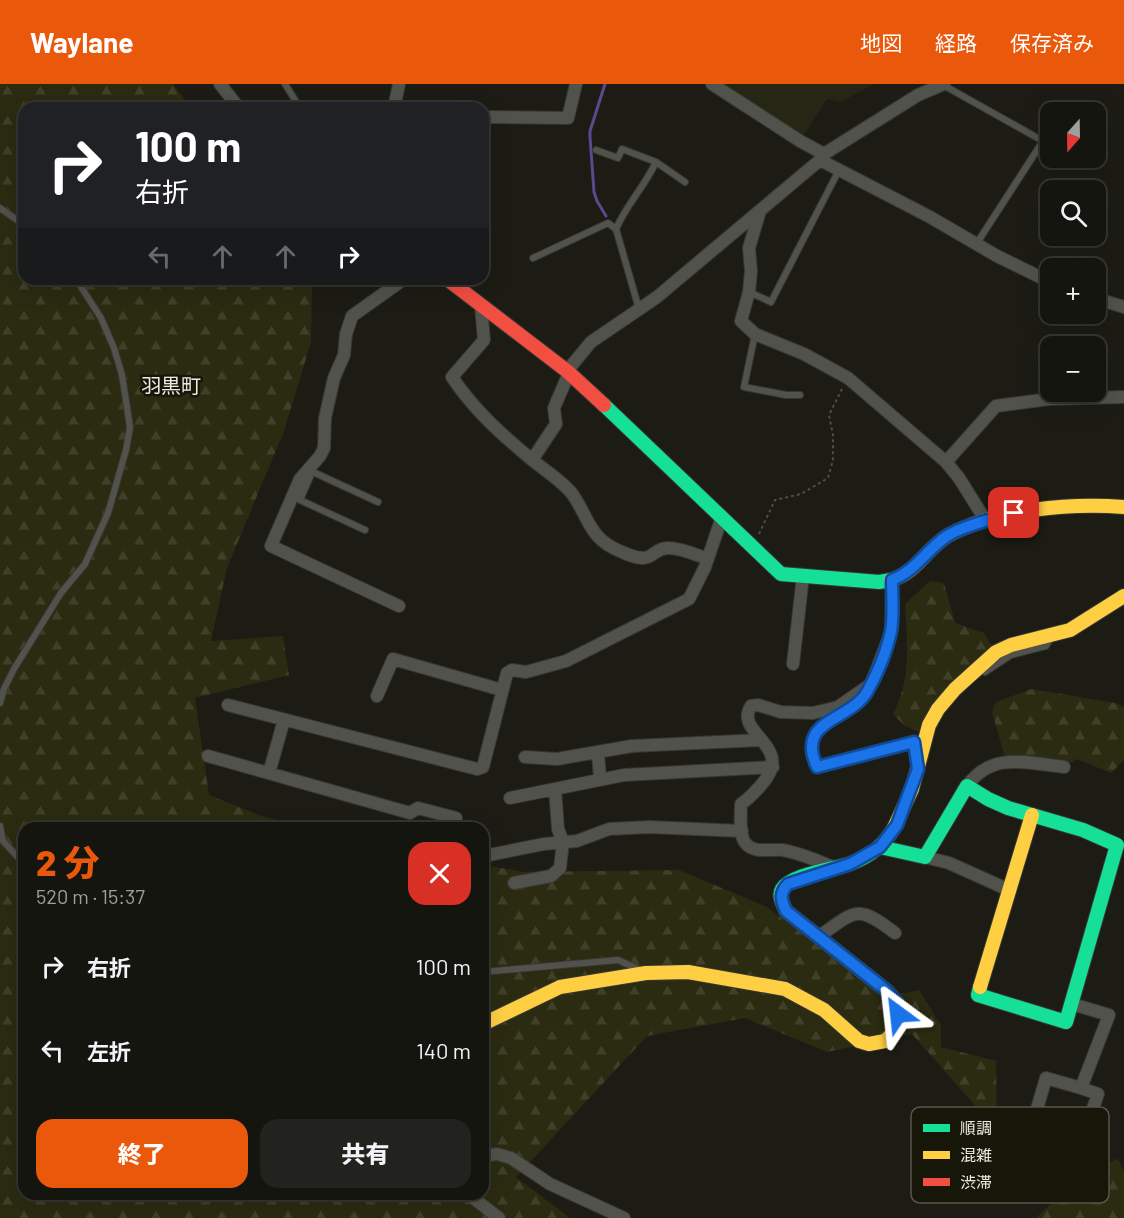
<!DOCTYPE html>
<html lang="ja">
<head>
<meta charset="utf-8">
<style>
  body { margin:0; font-family:Barlow,"Noto Sans JP",sans-serif; background:#22221e; color:#f1f3f6; height:100vh; display:flex; flex-direction:column; font-size:22px; white-space:nowrap }
  * { box-sizing:border-box; margin:0 }
  p { font-size:20px; color:#9d9f9f }
  .icon { flex:none; width:33px; height:33px; fill:none; stroke:currentColor; stroke-width:2; stroke-linecap:round; stroke-linejoin:round }
  .map { position:relative; flex:1; overflow:hidden }
  .details { position:absolute; left:18px; top:738px; width:471px; height:378px; display:flex; flex-direction:column; background:#151510; border-radius:18px; box-shadow:0 6px 24px #0002,0 0 0 2px #343430 }
  .details>* { flex:none }
  .guide { position:absolute; left:18px; top:18px; width:471px; height:183px; border-radius:18px; box-shadow:0 6px 24px #0002,0 0 0 2px #343430; background:#202124; color:#fff; overflow:hidden }
  .needle { width:39px; rotate:200deg }
  .tools { position:absolute; left:1040px; top:18px; display:grid; gap:12px }
  .tools a { display:grid; place-items:center; width:66px; height:66px; border-radius:12px; background:#151510; box-shadow:0 6px 24px #0002,0 0 0 2px #343430; font-size:30px }
  .pin { position:absolute; display:grid; place-items:center; width:51px; height:51px; color:#fff; margin:-26px; border-radius:12px; box-shadow:0 3px 9px #0006 }
  .me { position:absolute; width:66px; margin:-33px; rotate:330deg; stroke-linejoin:round; filter:drop-shadow(0 0 4px #0008) }
  .turn { display:flex; align-items:center; gap:21px; height:126px; padding:0 18px; font-size:27px }
  .turn .icon { width:78px; height:78px; stroke-width:2.5 }
  .turn b { display:block; font-size:42px; line-height:51px }
  .lanes { display:flex; align-items:center; height:57px; padding:0 18px; background:#0003; justify-content:center; gap:30px; direction:ltr }
  .lanes .off { opacity:.35 }
  .round { display:grid; place-items:center; flex:none; width:63px; height:63px; border-radius:18px; background:#22221e }
  .overview { display:flex; align-items:center; justify-content:space-between; height:102px; padding:0 18px }
  h1 { font-size:36px; font-weight:800; line-height:45px; color:#ea580c }
  .primary-button { display:flex; gap:12px; margin-top:auto; padding:12px 18px }
  .primary-button a { flex:1; height:69px; border-radius:18px; background:#ea580c; color:#fff; font-size:24px; font-weight:800; line-height:69px; text-align:center }
  .primary-button a+a { background:#22221e; color:#f1f3f6 }
  ul { padding:0; list-style:none }
  li { display:flex; align-items:center; gap:18px; height:84px; padding:0 18px }
  li div { flex:1 }
  li b { display:block; font-size:22px }
  li em { font-style:normal }
  header { display:flex; align-items:center; gap:36px; box-sizing:border-box; height:84px; padding:0 30px; background:#ea580c; color:#fff }
  header strong { font-size:28px }
  nav { display:flex; gap:33px; margin-inline-start:auto; font-size:21px }
  .map>svg:first-child { display:block }
  .built { fill:#262614 }
  .forest { fill:url(#forest-firs) }
  .lines { fill:none; stroke-linecap:round; stroke-linejoin:round }
  .stream { stroke:#5a4990; stroke-width:3 }
  .lane-casing { stroke:#373733; stroke-width:8 }
  .street-casing { stroke:#373733; stroke-width:14 }
  .fast-casing { stroke:#373733; stroke-width:16 }
  .slow-casing { stroke:#373733; stroke-width:16 }
  .jam-casing { stroke:#373733; stroke-width:16 }
  .path { stroke:#4d4d49; stroke-width:2; stroke-dasharray:3 3; stroke-linecap:butt }
  .lane { stroke:#52524c; stroke-width:6 }
  .street { stroke:#52524c; stroke-width:12 }
  .fast { stroke:#16e098; stroke-width:14 }
  .slow { stroke:#ffcf43; stroke-width:14 }
  .jam { stroke:#f24e42; stroke-width:14 }
  .route-casing { stroke:#114b97; stroke-width:15 }
  .route { stroke:#1a73e8; stroke-width:10 }
  .labels { text-anchor:middle; dominant-baseline:central; stroke-width:5; stroke-linejoin:round; paint-order:stroke }
  .quarter-label { font-size:20px; fill:#ebebe3; stroke:#161609 }
  .key { fill:#161609; stroke:#56564a; stroke-width:1.5 }
  .key-label { font-size:16px; fill:#ebebe3 }
</style>
</head>
<body>
<header>
<strong>Waylane</strong>
<nav><a>地図</a><a>経路</a><a>保存済み</a></nav>
</header>
<div class="map">
<svg width="1124" height="1134" viewBox="0 0 1124 1134">
  <defs>
    <pattern id="forest-firs" width="22" height="20" patternUnits="userSpaceOnUse" patternTransform="scale(1.5)"><rect width="22" height="20" fill="#2b2b12"/><path d="M5 1l3.5 6h-7zM16 11l3.5 6h-7z" fill="#404029"/></pattern>
  </defs>
  <rect width="100%" height="100%" fill="#1c1c15"/>
  <path class="built" d="M712,0h162l-33,18 -14,-3 -27,42z"/>
  <path class="forest" d="M0,0h173l18,24h-167v171h288l-1,63 -27,89 -57,137 -16,73 72,-5 6,39 -94,23 14,97 55,22 49,11h-289v366h459v-329l41,7 155,-2 88,37 118,90 34,-7 22,35v22l55,14 1,69 -85,-96 -85,18 -82,-34 -98,18 -131,141 54,41h-570z
    M930,497l14,2 11,40 29,10 12,20 -70,82 -21,-9 -12,-12c19,-37 14,-70 12,-110z
    M1032,605l83,14 9,4v53l-13,13 -34,-14 -13,8 -58,-6 -14,-49 4,-10z
    M1118,1075l6,12v47h-88l45,-43z"/>
  <g class="lines">
    <path class="stream" d="M605,0l-15,47v6l4,55 3,9 9,15"/>
    <defs>
      <path id="lane" d="M285,0l15,24
        M943,1l100,56 -66,102
        M596,66l22,8 4,-9 34,13 29,20
        M0,124l24,17
        M616,145c10,-24 29,-43 40,-67
        M533,174l75,-35 8,6 23,80
        M749,208l22,10 68,-132
        M755,250l-11,53 42,8h14
        M313,386l-13,30 65,30
        M313,388l65,30
        M985,588l26,-17 35,-9 3,-5
        M0,619l4,-14 10,-20 47,-76 24,-29 23,-51 18,-63 4,-23 -8,-52 -8,-27 -13,-30 -25,-39
        M0,742l3,15 21,23
        M483,888l135,-12 22,10"/>
      <path id="street" d="M220,0l19,24
        M712,0l88,57 24,13
        M394,24l5,-24
        M483,33l85,1 8,-34
        M820,76l110,57 67,39 53,26
        M760,127l-11,37 2,23 -2,21 -8,29 14,13 49,20 44,24 98,84 13,16 27,43
        M1095,214l29,9
        M481,222l3,34 -32,37c22,33 49,57 79,82 12,10 34,24 42,36 17,25 16,44 49,57 7,3 18,8 26,5 8,-3 9,-9 20,-9 14,0 28,7 40,11
        M567,287l24,-29 66,-45 163,-137 4,-6 94,-59 26,-11
        M532,376l24,-36 -2,-16 15,-35
        M946,378l50,-56 53,-7 75,-2
        M399,522l-128,-60 29,-67 20,-23 4,-8 1,-30 9,-40 10,-23 2,-21 6,-18 52,-37
        M793,580l10,-88
        M377,612l16,-37 109,31
        M228,621l249,64 6,-2 24,-94 5,-3 14,2 40,-11 123,-62 16,-32 17,-50
        M853,621c-24,19 -53,25 -36,62l97,-25 3,21
        M598,668l2,27
        M208,672l202,57 8,-5 38,10
        M525,673l32,2 75,-13 129,-6
        M269,689l15,-53
        M967,702c25,-35 60,-23 97,-19
        M510,714l114,-23 149,-8
        M489,771l55,-11 33,-3 32,-12 40,-2 93,4
        M925,773l24,6 60,27
        M835,784c-17,-7 -34,-15 -53,-18 -13,-1 -31,4 -38,-9 -5,-9 -3,-27 -3,-37 8,-5 14,-12 21,-20 34,-39 -29,-50 -11,-78l7,-1 23,7 32,1 25,-6 33,-23 20,-52 1,-52
        M514,799l37,-7 9,-8 3,-26 -5,-13 -3,-40
        M818,853c38,-26 38,-34 77,-4
        M1072,920l37,11 -28,73 -35,-10 -14,48 48,20 18,-52 -17,-6
        M483,1072l14,-2 14,4 39,26 74,34
        M468,1110l31,24"/>
      <path id="fast" d="M604,321l177,169 98,8 12,-2
        M894,744c-10,17 -23,28 -42,35 -16,6 -61,11 -70,26 -4,7 1,15 4,22l101,80 10,11 1,16
        M880,763l45,10 42,-71 21,13 20,9 75,22 34,15 -51,177 -88,-27 2,-8"/>
      <path id="slow" d="M891,496c26,-7 35,-32 58,-45 48,-26 121,-32 175,-28
        M894,744l18,-39 17,-64 9,-16 17,-20 41,-37 15,-7 59,-15 54,-34
        M980,903l52,-172
        M483,940l77,-37 86,-14 42,-1 97,17 39,21 35,31 10,3 16,-3 8,-8 5,-15"/>
      <path id="jam" d="M447,195l120,92 37,34"/>
    </defs>
    <use href="#lane" class="lane-casing"/>
    <use href="#street" class="street-casing"/>
    <use href="#fast" class="fast-casing"/>
    <use href="#slow" class="slow-casing"/>
    <use href="#jam" class="jam-casing"/>
    <path class="path" d="M759,450l16,-34 26,-6 27,-16 5,-18v-25l-4,-20 13,-26"/>
    <use href="#lane" class="lane"/>
    <use href="#street" class="street"/>
    <use href="#fast" class="fast"/>
    <use href="#slow" class="slow"/>
    <use href="#jam" class="jam"/>
  </g>
  <g class="lines">
    <defs>
      <path id="route" d="M898,930l-1,-12 -10,-11 -101,-80c-5,-11 -7,-18 2,-27l62,-20 30,-17 17,-22 21,-56 -4,-27 -97,25c-22,-48 32,-45 50,-75 10,-17 20,-41 24,-61 3,-16 1,-34 1,-51 25,-10 33,-29 55,-44 15,-10 48,-18 67,-23"/>
    </defs>
    <use href="#route" class="route-casing"/>
    <use href="#route" class="route"/>
  </g>
  <g class="labels">
    <g class="quarter-label">
      <text x="171" y="301">羽黒町</text>
    </g>
  </g>
  <rect x="911" y="1023" width="198" height="96" rx="9" class="key"/>
  <rect x="923" y="1040" width="27" height="8" fill="#16e098"/>
  <rect x="923" y="1067" width="27" height="8" fill="#ffcf43"/>
  <rect x="923" y="1094" width="27" height="8" fill="#f24e42"/>
  <g class="key-label">
    <text x="960" y="1050">順調</text>
    <text x="960" y="1077">混雑</text>
    <text x="960" y="1104">渋滞</text>
  </g>
</svg>
<div class="tools">
<a><svg class="needle" viewBox="-14 -14 28 28"><path d="M0-13l5 13h-10z" fill="#e53935"/><path d="M0 13l5-13h-10z" fill="#9d9f9f"/></svg></a>
<a><svg class="icon" aria-label="search" viewBox="0 0 24 24"><circle cx="10" cy="10" r="6"/><path d="M15 15l6 6"/></svg></a>
<a>+</a>
<a>−</a>
</div>
<div class="pin" style="left:1014px;top:429px;background:#d93025"><svg class="icon" aria-label="arrive" viewBox="0 0 24 24"><path d="M6 21V4h12l-3 4 3 4H6"/></svg></div>
<svg class="me" style="left:898px;top:930px" viewBox="-20 -20 40 40"><path d="M0-17L14 15 0 8-14 15z" fill="#1a73e8" stroke="#fff" stroke-width="4"/></svg>
<div class="guide">
<div class="turn"><svg class="icon" aria-label="right" viewBox="0 0 24 24"><path d="M7 20v-9h11M14 6l5 5-5 5"/></svg><div><b>100 m</b>右折</div></div>
<div class="lanes"><svg class="icon off" aria-label="left" viewBox="0 0 24 24"><path d="M17 20v-9H6M10 6l-5 5 5 5"/></svg><svg class="icon off" aria-label="ahead" viewBox="0 0 24 24"><path d="M12 20V5M6 11l6-6 6 6"/></svg><svg class="icon off" aria-label="ahead" viewBox="0 0 24 24"><path d="M12 20V5M6 11l6-6 6 6"/></svg><svg class="icon" aria-label="right" viewBox="0 0 24 24"><path d="M7 20v-9h11M14 6l5 5-5 5"/></svg></div>
</div>
<section class="details">
<div class="overview"><div><h1>2 分</h1><p>520 m · 15:37</p></div><a class="round" style="background:#d93025;color:#fff"><svg class="icon" aria-label="close" viewBox="0 0 24 24"><path d="M6 6l12 12M18 6L6 18"/></svg></a></div>
<ul>
<li><svg class="icon" aria-label="right" viewBox="0 0 24 24"><path d="M7 20v-9h11M14 6l5 5-5 5"/></svg><div><b>右折</b></div><em>100 m</em></li>
<li><svg class="icon" aria-label="left" viewBox="0 0 24 24"><path d="M17 20v-9H6M10 6l-5 5 5 5"/></svg><div><b>左折</b></div><em>140 m</em></li>
</ul>
<div class="primary-button"><a>終了</a><a>共有</a></div>
</section>
</div>
</body>
</html>
